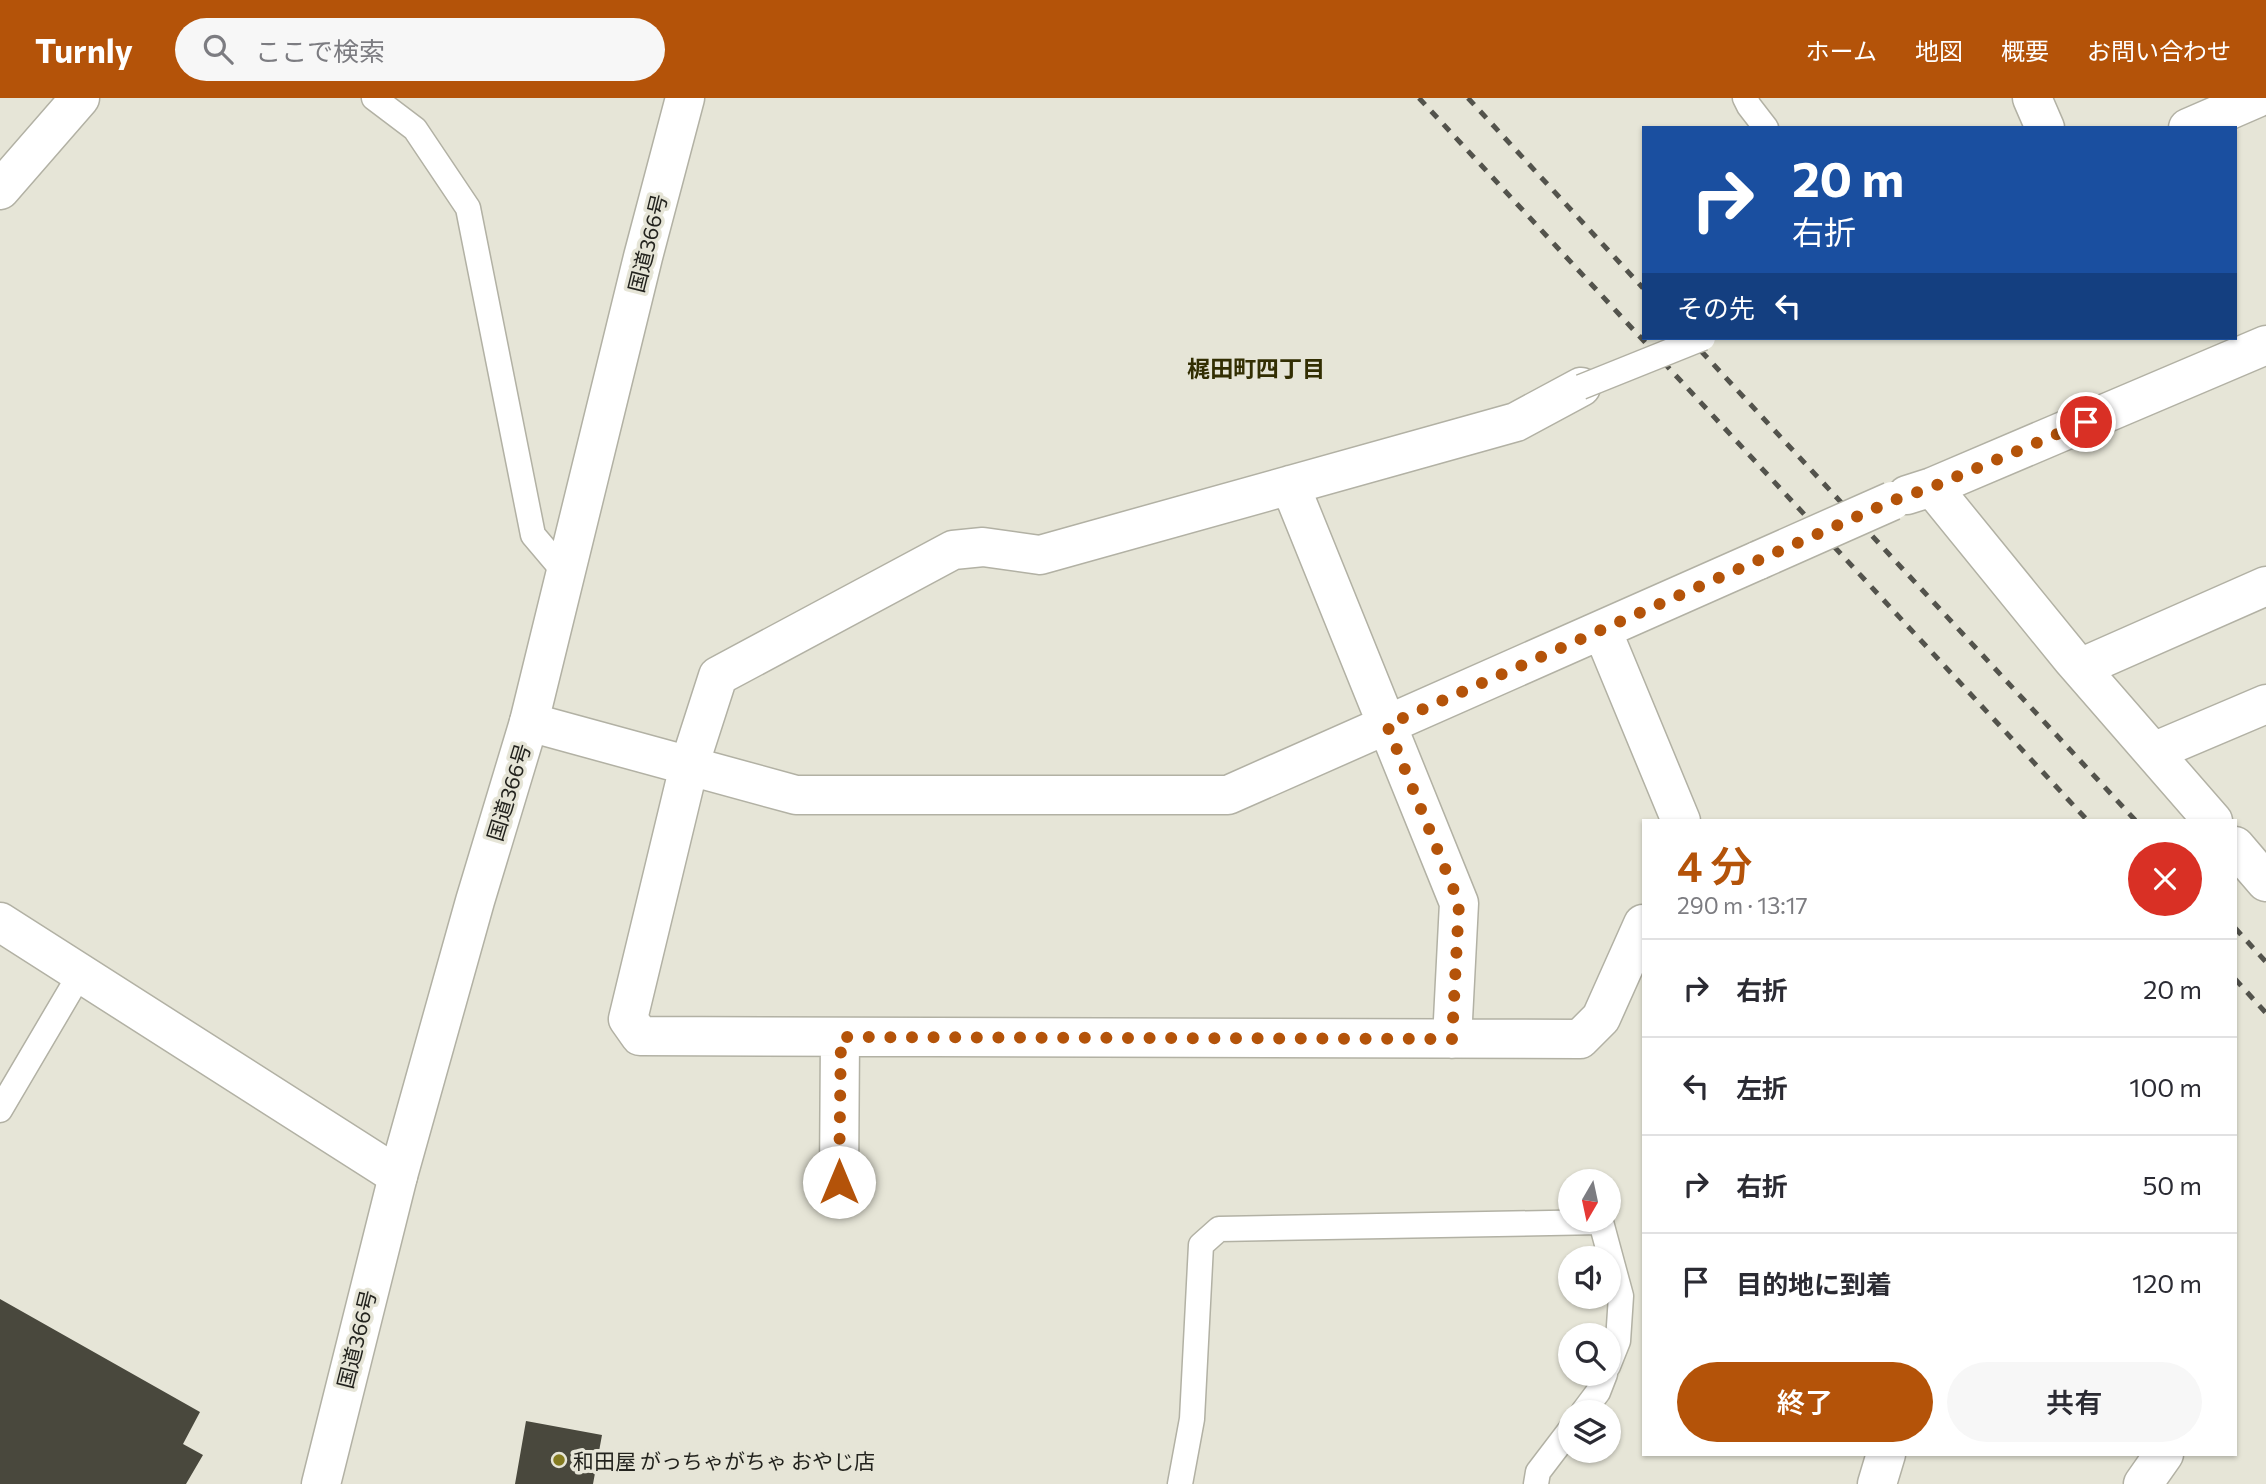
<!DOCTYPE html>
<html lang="ja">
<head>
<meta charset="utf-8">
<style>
  body { margin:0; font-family:Commissioner,"Noto Sans JP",sans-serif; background:#f7f7f7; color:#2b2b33; height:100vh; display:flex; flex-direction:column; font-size:26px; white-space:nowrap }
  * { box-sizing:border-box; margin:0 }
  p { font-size:23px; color:#7c7c81 }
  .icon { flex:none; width:38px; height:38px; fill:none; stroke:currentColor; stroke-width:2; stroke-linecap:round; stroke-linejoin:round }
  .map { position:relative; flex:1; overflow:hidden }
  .details { position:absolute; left:1642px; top:721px; width:595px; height:637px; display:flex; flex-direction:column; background:#fff; border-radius:0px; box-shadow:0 2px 5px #0004 }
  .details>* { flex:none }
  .banner { position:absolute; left:1642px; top:28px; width:595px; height:214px; border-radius:0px; box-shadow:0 2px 5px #0004; background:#1a4fa0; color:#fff; overflow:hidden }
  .needle { width:46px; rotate:189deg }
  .fabs { position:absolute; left:1558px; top:1071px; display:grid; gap:14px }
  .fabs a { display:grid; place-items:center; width:63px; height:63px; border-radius:50%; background:#fff; box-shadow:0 2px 5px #0004; font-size:35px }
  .pin { position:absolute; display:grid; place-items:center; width:60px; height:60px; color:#fff; margin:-30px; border:4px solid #fff; border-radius:50%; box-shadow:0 2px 7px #0007 }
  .me { position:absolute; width:77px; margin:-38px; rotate:0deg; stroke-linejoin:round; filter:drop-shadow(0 0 5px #0008) }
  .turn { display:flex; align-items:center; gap:24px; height:147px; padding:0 35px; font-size:32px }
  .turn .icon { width:91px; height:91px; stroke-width:2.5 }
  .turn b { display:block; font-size:49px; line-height:60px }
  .then { display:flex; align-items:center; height:66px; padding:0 35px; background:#0003; gap:14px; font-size:26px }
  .round { display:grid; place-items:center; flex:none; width:74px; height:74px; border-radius:37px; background:#f7f7f7 }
  .summary { display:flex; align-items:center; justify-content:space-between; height:119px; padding:0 35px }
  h1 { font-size:42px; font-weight:600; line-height:52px; color:#b45309 }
  .cta { display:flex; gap:14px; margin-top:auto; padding:14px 35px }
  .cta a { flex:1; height:80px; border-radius:42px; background:#b45309; color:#fff; font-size:28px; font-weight:600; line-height:80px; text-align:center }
  .cta a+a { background:#f7f7f7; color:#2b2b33 }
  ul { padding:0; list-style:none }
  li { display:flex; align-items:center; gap:21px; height:98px; padding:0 35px; border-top:2px solid #e1e1e2 }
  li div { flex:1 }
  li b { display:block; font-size:26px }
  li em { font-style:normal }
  header { display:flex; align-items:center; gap:42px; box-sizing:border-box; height:98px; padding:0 35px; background:#b45309; color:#fff }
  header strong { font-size:33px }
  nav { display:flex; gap:38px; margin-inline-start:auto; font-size:24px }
  .search { width:490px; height:63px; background:#f7f7f7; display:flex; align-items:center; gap:18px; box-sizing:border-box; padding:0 24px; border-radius:38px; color:#7c7c81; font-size:26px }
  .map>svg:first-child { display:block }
  .building { fill:#49483d }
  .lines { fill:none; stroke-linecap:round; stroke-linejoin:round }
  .lane-casing { stroke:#b2b1a4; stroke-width:27 }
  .street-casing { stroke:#b2b1a4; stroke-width:41 }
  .secondary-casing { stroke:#b2b1a4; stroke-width:41 }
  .highway-casing { stroke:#b2b1a4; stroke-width:41 }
  .lane { stroke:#fff; stroke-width:24 }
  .street { stroke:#fff; stroke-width:38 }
  .secondary { stroke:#fff; stroke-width:38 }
  .highway { stroke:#fff; stroke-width:38 }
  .rail { stroke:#53534c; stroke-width:5; stroke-dasharray:9 9; stroke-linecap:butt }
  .lane-bridge-casing { stroke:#b2b1a4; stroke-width:27; stroke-linecap:butt }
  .street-bridge-casing { stroke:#b2b1a4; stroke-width:41; stroke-linecap:butt }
  .lane-bridge { stroke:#fff; stroke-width:24 }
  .street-bridge { stroke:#fff; stroke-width:38 }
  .route { stroke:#b45309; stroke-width:12; stroke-dasharray:0 21.6 }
  .poi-dot { fill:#847b21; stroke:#e6e5d7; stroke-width:2.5 }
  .labels { text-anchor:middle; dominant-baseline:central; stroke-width:7; stroke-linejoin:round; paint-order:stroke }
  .street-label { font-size:21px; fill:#23231e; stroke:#e6e5d7 }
  .poi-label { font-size:21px; fill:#23231e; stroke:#e6e5d7; text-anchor:start }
  .neighbourhood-label { font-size:23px; font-weight:bold; fill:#322e02; stroke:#e6e5d7 }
</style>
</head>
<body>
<header>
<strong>Turnly</strong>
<div class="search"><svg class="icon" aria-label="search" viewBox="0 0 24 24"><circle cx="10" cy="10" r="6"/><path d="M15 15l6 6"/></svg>ここで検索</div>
<nav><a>ホーム</a><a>地図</a><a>概要</a><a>お問い合わせ</a></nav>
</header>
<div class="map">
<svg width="2266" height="1386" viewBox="0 0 2266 1386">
  <rect width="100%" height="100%" fill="#e6e5d7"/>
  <path class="building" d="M0,1201l200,113 -17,32 20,11 -17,29h-186z
    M526,1323l76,14 -9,49h-78z"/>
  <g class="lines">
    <defs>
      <path id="lane" d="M374,0l41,31 53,79 65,327 33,39
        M1745,0l4,8 17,22
        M0,1012l80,-136
        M1583,1314l15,-20 7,-18
        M1180,1386l12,-65 9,-174 18,-16 382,-7 20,74 -3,45 -10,25
        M1536,1386l2,-12 32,-42"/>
      <path id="street" d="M2032,0l13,30
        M2188,30l69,-30
        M0,92l80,-92
        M1581,289l-65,35 -476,133 -57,-8 -30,3 -235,126 -29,90 -61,253 12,17 940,3 21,-21 42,-94
        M1290,387l169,418 -7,136
        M1932,389l140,172 141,162
        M1907,397l25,-8 334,-142
        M1602,532l79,191
        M2080,570l186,-82
        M529,624l267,73h432l531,-235
        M2153,654l113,-48
        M2235,748l31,36
        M839,1084l1,-145
        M1877,1386l9,-30
        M2143,1386l21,-30"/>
      <path id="secondary" d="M0,824l398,254"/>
      <path id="highway" d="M321,1386l77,-308 77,-275 54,-179 114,-465 42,-159"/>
    </defs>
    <use href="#lane" class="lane-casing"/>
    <use href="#street" class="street-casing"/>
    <use href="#secondary" class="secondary-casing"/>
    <use href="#highway" class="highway-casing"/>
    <use href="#lane" class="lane"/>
    <use href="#street" class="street"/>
    <use href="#secondary" class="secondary"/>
    <use href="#highway" class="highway"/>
    <path class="rail" d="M1419,0l669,723
      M1468,0l175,190
      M1689,240l447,483
      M2235,830l31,34
      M2235,881l31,34"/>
    <defs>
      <path id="lane-bridge" d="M1581,289l122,-49"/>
      <path id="street-bridge" d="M1759,462l133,-59"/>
    </defs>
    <use href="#lane-bridge" class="lane-bridge-casing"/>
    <use href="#street-bridge" class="street-bridge-casing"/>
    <use href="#lane-bridge" class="lane-bridge"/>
    <use href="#street-bridge" class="street-bridge"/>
  </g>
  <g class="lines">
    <path class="route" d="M839,1084l2,-145 611,2 7,-136 -72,-178 505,-224 40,-14 154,-65"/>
  </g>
  <circle class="poi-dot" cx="559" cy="1362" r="7"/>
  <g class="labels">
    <g class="street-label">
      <text transform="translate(647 145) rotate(-76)">国道366号</text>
      <text transform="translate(508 694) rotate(-73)">国道366号</text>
      <text transform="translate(356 1241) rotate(-76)">国道366号</text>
    </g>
    <g class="poi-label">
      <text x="573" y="1362">和田屋 がっちゃがちゃ おやじ店</text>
    </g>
    <g class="neighbourhood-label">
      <text x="1256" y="270">梶田町四丁目</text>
    </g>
  </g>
</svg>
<div class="fabs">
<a><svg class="needle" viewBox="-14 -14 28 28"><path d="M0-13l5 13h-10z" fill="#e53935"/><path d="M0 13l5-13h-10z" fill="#7c7c81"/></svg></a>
<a><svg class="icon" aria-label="sound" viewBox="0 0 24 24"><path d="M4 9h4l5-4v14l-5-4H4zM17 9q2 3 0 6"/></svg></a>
<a><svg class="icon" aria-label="search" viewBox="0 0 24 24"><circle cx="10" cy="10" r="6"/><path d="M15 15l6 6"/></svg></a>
<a><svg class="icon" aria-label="layers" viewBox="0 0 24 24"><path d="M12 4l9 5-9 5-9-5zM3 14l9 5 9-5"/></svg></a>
</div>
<div class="pin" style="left:2086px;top:324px;background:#d93025"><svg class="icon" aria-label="arrive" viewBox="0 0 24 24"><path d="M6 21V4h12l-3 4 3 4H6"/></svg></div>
<svg class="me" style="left:839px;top:1084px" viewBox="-20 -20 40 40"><circle r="19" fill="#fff"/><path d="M0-13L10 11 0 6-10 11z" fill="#b45309"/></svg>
<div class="banner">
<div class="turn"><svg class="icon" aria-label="right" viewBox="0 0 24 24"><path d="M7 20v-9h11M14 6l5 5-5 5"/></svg><div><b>20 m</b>右折</div></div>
<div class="then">その先<svg class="icon" aria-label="left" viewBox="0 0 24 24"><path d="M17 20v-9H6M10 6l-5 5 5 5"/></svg></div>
</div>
<section class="details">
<div class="summary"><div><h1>4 分</h1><p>290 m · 13:17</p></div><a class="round" style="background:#d93025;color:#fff"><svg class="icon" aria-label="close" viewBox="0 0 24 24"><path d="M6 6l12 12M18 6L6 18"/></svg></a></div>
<ul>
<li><svg class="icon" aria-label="right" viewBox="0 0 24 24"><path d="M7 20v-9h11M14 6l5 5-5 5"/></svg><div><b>右折</b></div><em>20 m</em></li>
<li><svg class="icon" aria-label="left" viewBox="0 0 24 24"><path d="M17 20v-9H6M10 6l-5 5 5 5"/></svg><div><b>左折</b></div><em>100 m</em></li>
<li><svg class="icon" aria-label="right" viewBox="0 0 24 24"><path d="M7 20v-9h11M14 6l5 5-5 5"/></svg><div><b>右折</b></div><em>50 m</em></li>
<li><svg class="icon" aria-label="arrive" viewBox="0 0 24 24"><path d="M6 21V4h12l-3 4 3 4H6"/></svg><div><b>目的地に到着</b></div><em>120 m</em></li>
</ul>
<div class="cta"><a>終了</a><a>共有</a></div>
</section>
</div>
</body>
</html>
